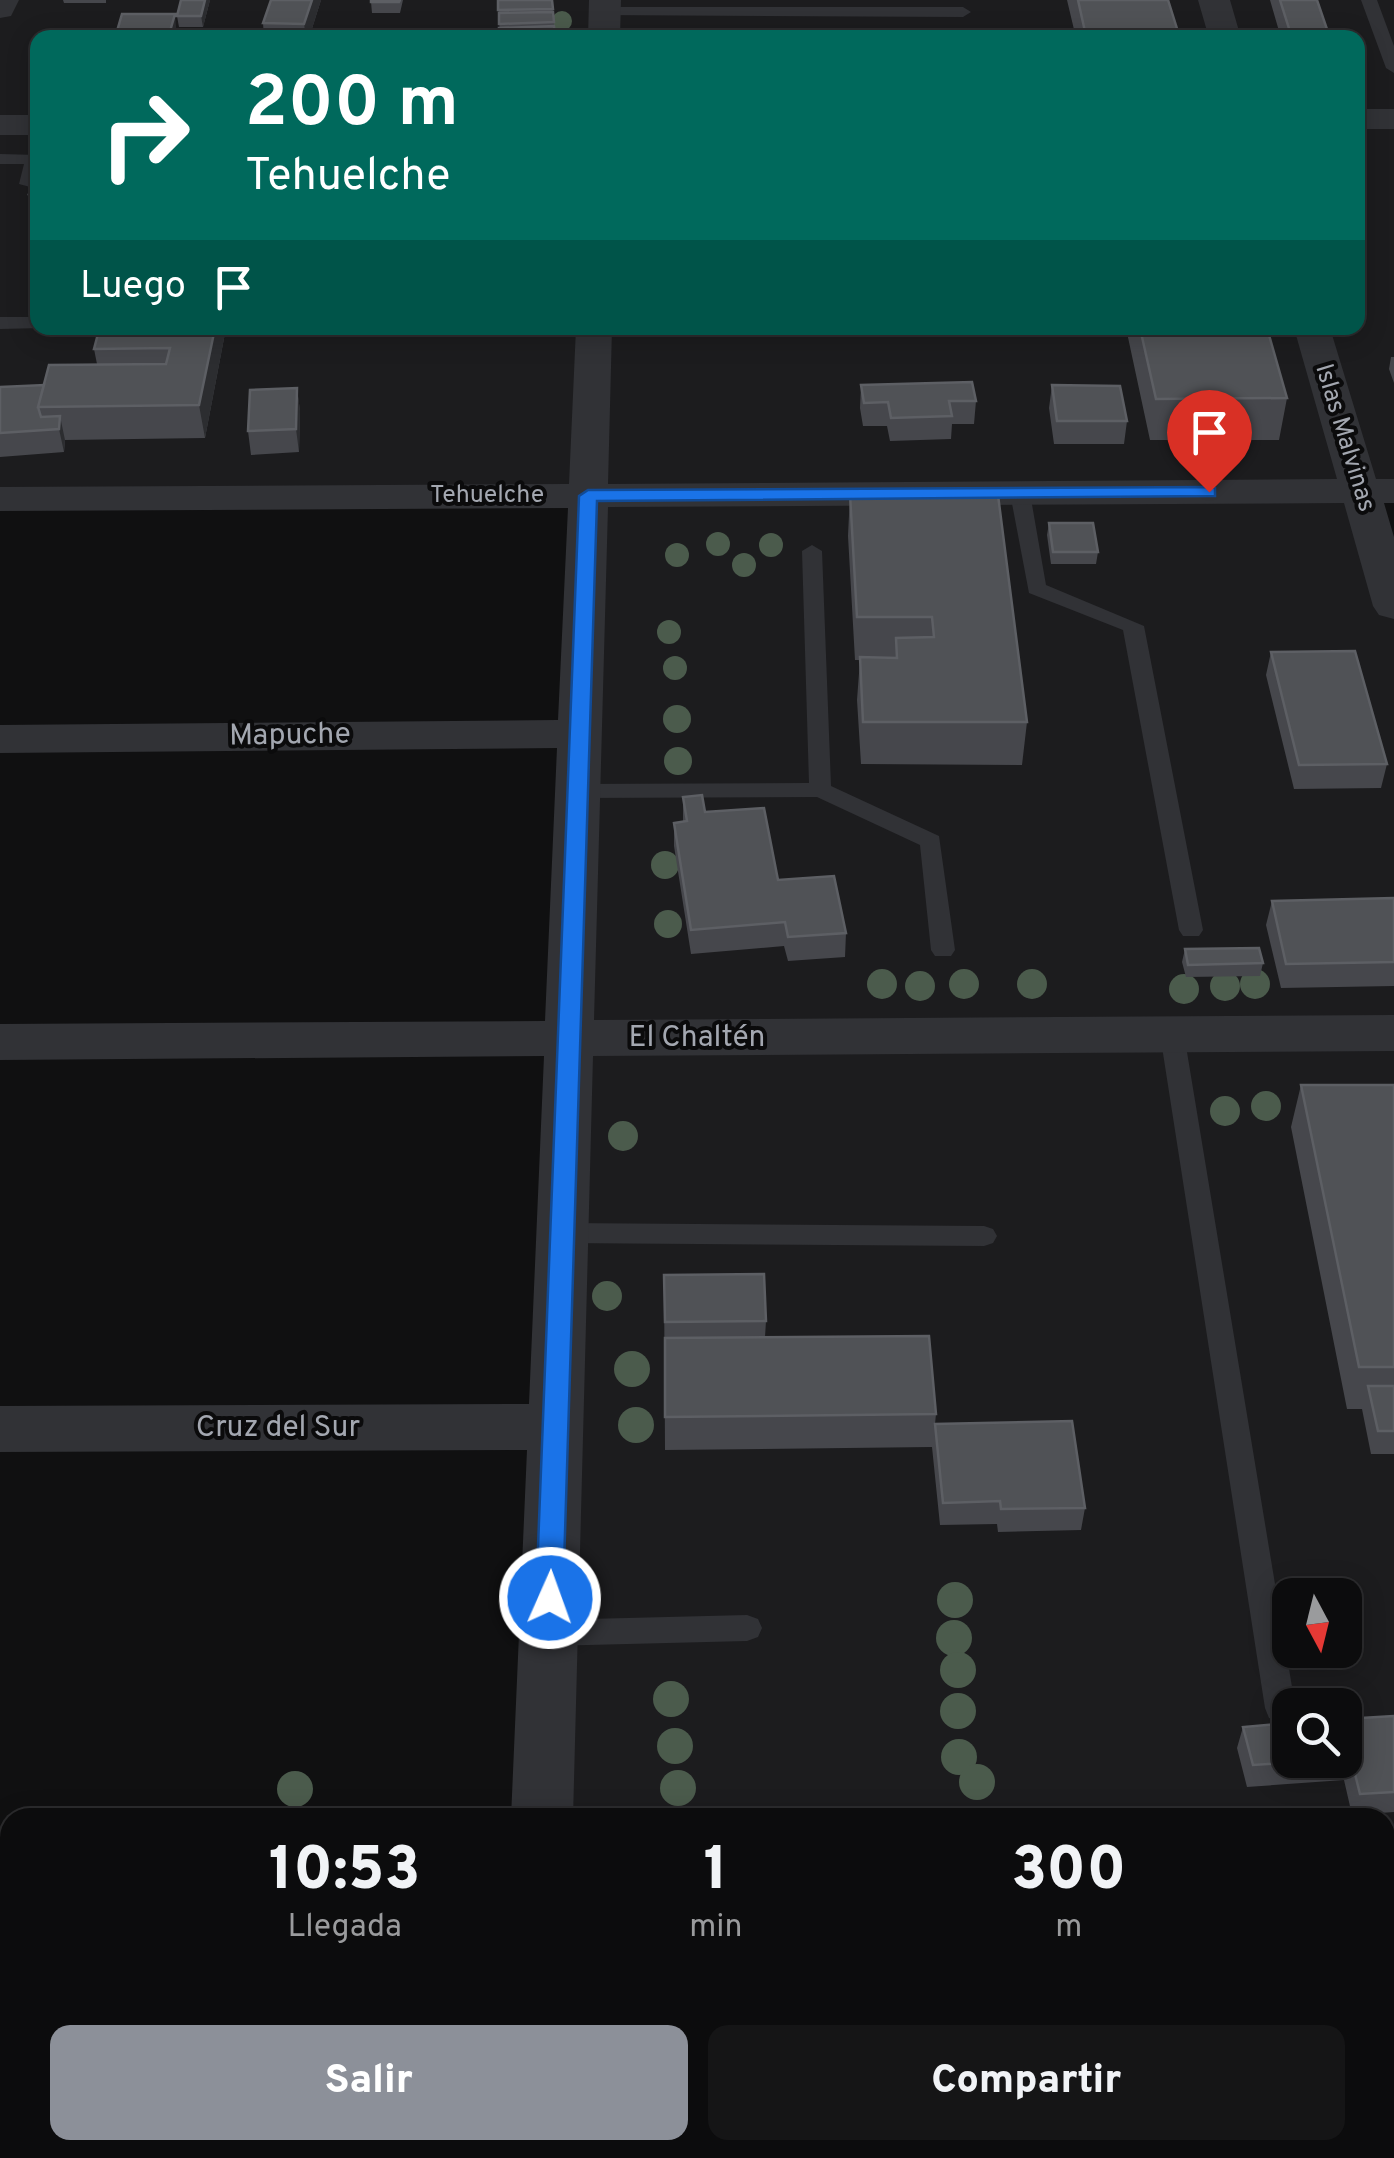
<!DOCTYPE html>
<html lang="es">
<head>
<meta charset="utf-8">
<style>
  body { margin:0; font-family:Overpass,sans-serif; background:#151516; color:#f1f3f6; height:100vh; display:flex; flex-direction:column; font-size:38px; white-space:nowrap }
  * { box-sizing:border-box; margin:0 }
  p { font-size:32px; color:#9a9b9d }
  .icon { flex:none; width:55px; height:55px; fill:none; stroke:currentColor; stroke-width:2; stroke-linecap:round; stroke-linejoin:round }
  .map { position:relative; flex:1; overflow:hidden }
  .details { position:absolute; left:0px; top:1808px; width:1395px; height:352px; display:flex; flex-direction:column; background:#0c0c0d; border-radius:30px 30px 0 0; box-shadow:0 5px 25px #0003,0 0 0 2px #2c2c2e }
  .details>* { flex:none }
  .hud { position:absolute; left:30px; top:30px; width:1335px; height:305px; border-radius:20px; box-shadow:0 5px 25px #0003,0 0 0 2px #2c2c2e; background:#00695c; color:#fff; overflow:hidden }
  .needle { width:65px; rotate:173deg }
  .buttons { position:absolute; left:1272px; top:1578px; display:grid; gap:20px }
  .buttons a { display:grid; place-items:center; width:90px; height:90px; border-radius:20px; background:#0c0c0d; box-shadow:0 5px 25px #0003,0 0 0 2px #2c2c2e; font-size:50px }
  .pin { position:absolute; display:grid; place-items:center; width:85px; height:85px; color:#fff; margin:-102px -42px; border-radius:50% 50% 50% 0; rotate:-45deg; box-shadow:0 0 10px #0007 }
  .pin .icon { rotate:45deg }
  .me { position:absolute; width:110px; margin:-55px; rotate:2deg; stroke-linejoin:round; filter:drop-shadow(0 0 8px #0008) }
  .turn { display:flex; align-items:center; gap:35px; height:210px; padding:0 50px; font-size:45px }
  .turn .icon { width:130px; height:130px; stroke-width:2.5 }
  .turn b { display:block; font-size:70px; line-height:85px }
  .then { display:flex; align-items:center; height:95px; padding:0 50px; background:#0003; gap:20px; font-size:38px }
  .eta { display:flex; justify-content:space-evenly; align-items:center; height:170px; text-align:center }
  .eta b { font-size:60px; font-weight:800; line-height:70px }
  .primary-button { display:flex; gap:20px; margin-top:auto; padding:20px 50px }
  .primary-button a { flex:1; height:115px; border-radius:20px; background:#8c9099; color:#fff; font-size:40px; font-weight:800; line-height:115px; text-align:center }
  .primary-button a+a { background:#151516; color:#f1f3f6 }
  .map>svg:first-child { display:block }
  .built { fill:#1c1c1e; fill-rule:evenodd }
  .lines { fill:none; stroke-linecap:round; stroke-linejoin:round }
  .path { stroke:#37393c; stroke-width:8; stroke-dasharray:6 9; stroke-linecap:butt }
  .lane { fill:#313236; fill-rule:evenodd }
  .street { fill:#313236; fill-rule:evenodd }
  .secondary { fill:#404145; fill-rule:evenodd }
  .tree { fill:#4b5b4c }
  .wall { fill:#46474c }
  .shaded-wall { fill:#2c2d30 }
  .building { fill:#505256; stroke:#5d5f64; stroke-width:2.5 }
  .route { fill:#1a73e8; stroke:#114b97; stroke-width:2.5 }
  .labels { text-anchor:middle; dominant-baseline:central; stroke-width:8; stroke-linejoin:round; paint-order:stroke }
  .far-street-label { font-size:25px; fill:#a3a7b0; stroke:#0b0b0c }
  .street-label { font-size:30px; fill:#a3a7b0; stroke:#0b0b0c }
</style>
</head>
<body>
<div class="map">
<svg width="1394" height="2158" viewBox="0 0 1394 2158">
  <rect width="100%" height="100%" fill="#101011"/>
  <path class="built" d="M0,0h1394v491h-33l33,115v1343h-9v-131l-843,-1 46,-1321 -588,3zM38,38h1320v290h-1320zM1290,1595h55v55h-55zM1290,1705h55v55h-55z"/>
  <g class="lines">
    <path class="path" d="M0,2122l10,-57
      M85,2158l1,-8"/>
    <path class="lane" d="M1361,0h16l17,46v27l-8,-5z
      M604,7h359l8,5 -8,5 -365,-2v-6z
      M369,29h101l12,9 -119,-1 -2,-3z
      M0,154l38,1 -4,33 -15,-4 5,-20h-24z
      M0,317h38v11h4l-42,1z
      M1020,487l10,6 16,92 98,41 59,304 -4,6h-16l-4,-6 -56,-300 -94,-37 -19,-100z
      M812,545l10,6 9,235 108,50 16,114 -4,6h-16l-4,-6 -11,-105 -103,-48 -240,1 -11,-7 11,-7 232,-1 -7,-232z
      M1172,1025l12,9 111,671h-5v13l-10,4 -11,-4 -4,-10 -105,-674z
      M562,1223l422,3 9,3 4,7 -4,7 -9,3 -422,-3 -9,-3 -4,-7 4,-7z
      M747,1615l11,4 4,9 -4,9 -11,4 -199,5 -11,-4 -4,-9 4,-9 11,-4z"/>
    <path class="street" d="M0,0h19l-8,16 -11,2z
      M589,0h32l-1,38h-32z
      M1198,0h32l11,38h-32z
      M1358,109h36v20h-36z
      M0,115h38v20h-38z
      M576,328h36l-4,156 729,-5 -43,-151h36l46,151h18v24h-10l10,34v82l-15,-4 -6,-9 -29,-103 -736,4 -14,513 800,-5v36l-801,5 -20,762h-62l16,-368 -527,2v-46l529,-2 15,-348 -544,4v-36l545,-3 12,-273 -557,5v-28l558,-5 10,-212 -568,3v-24l569,-3z
      M497,2150h68l-1,8h-68z"/>
    <path class="secondary" d="M1385,1915h9v68h-9z
      M0,1926h10v68h-10z"/>
  </g>
  <g class="tree">
    <circle cx="562" cy="21" r="10"/>
    <circle cx="718" cy="544" r="12"/>
    <circle cx="771" cy="545" r="12"/>
    <circle cx="677" cy="555" r="12"/>
    <circle cx="744" cy="565" r="12"/>
    <circle cx="669" cy="632" r="12"/>
    <circle cx="675" cy="668" r="12"/>
    <circle cx="677" cy="719" r="14"/>
    <circle cx="678" cy="761" r="14"/>
    <circle cx="665" cy="865" r="14"/>
    <circle cx="668" cy="924" r="14"/>
    <circle cx="882" cy="984" r="15"/>
    <circle cx="964" cy="984" r="15"/>
    <circle cx="1032" cy="984" r="15"/>
    <circle cx="1255" cy="984" r="15"/>
    <circle cx="920" cy="986" r="15"/>
    <circle cx="1225" cy="986" r="15"/>
    <circle cx="1184" cy="989" r="15"/>
    <circle cx="1266" cy="1106" r="15"/>
    <circle cx="1225" cy="1111" r="15"/>
    <circle cx="623" cy="1136" r="15"/>
    <circle cx="607" cy="1296" r="15"/>
    <circle cx="632" cy="1369" r="18"/>
    <circle cx="636" cy="1425" r="18"/>
    <circle cx="955" cy="1600" r="18"/>
    <circle cx="954" cy="1638" r="18"/>
    <circle cx="958" cy="1670" r="18"/>
    <circle cx="671" cy="1699" r="18"/>
    <circle cx="958" cy="1711" r="18"/>
    <circle cx="675" cy="1746" r="18"/>
    <circle cx="959" cy="1757" r="18"/>
    <circle cx="977" cy="1782" r="18"/>
    <circle cx="678" cy="1788" r="18"/>
    <circle cx="295" cy="1789" r="18"/>
  </g>
  <path class="wall" d="M63,0h43v3h-42z
    M210,0l-7,27h-24l-2,-11z
    M321,0l-12,38h-45l-1,-15z
    M403,0l-3,13h-28l-1,-11z
    M498,0h54l3,38h-55z
    M1067,0h101l11,38h-103z
    M1270,0h47l13,38h-49z
    M38,165v51h-4l-5,-22z
    M122,328h104l-21,110 -140,2 -1,12 -64,5v-70l44,-2 53,-21 -3,-15 29,-19z
    M1126,328h141l20,70 -8,42h-129z
    M1391,357h3v26l-5,-14z
    M861,385l115,16 -2,23h-22l-1,15 -61,2 -3,-15h-24l-3,-18z
    M1052,385l75,36 -3,23h-70l-5,-36z
    M297,388l3,23 -1,41 -48,3 -3,-24z
    M850,494l177,228 -5,43 -161,-1 -4,-64 3,-40h-5l-7,-124z
    M1049,523l49,29 -2,12h-45l-4,-29z
    M1271,652l116,112 -6,24 -87,1 -28,-114z
    M683,797l22,15 73,68 68,53 -1,24 -57,4 -4,-15 -93,8 -17,-108v-23l9,-1z
    M1394,898v88l-113,2 -15,-63 6,-24z
    M1185,949l78,14 -3,13 -74,1 -4,-15z
    M1301,1085h93v369h-23l-9,-45h-15l-56,-282z
    M664,1275l102,46 -1,16 171,77 -1,10 150,84 -4,22 -83,2 -1,-8 -57,1 -8,-78 -267,3z
    M1394,1716v96l-42,3 -8,-35 -97,7 -10,-39 6,-21 47,33h55v-41z"/>
  <path class="shaded-wall" d="M205,0h5l-7,27 -2,-11z
    M312,0h9l-12,38h-3l-2,-14z
    M175,14l2,24h-9z
    M215,328h11l-21,110 -6,-33z
    M297,388l3,23 -1,41 -3,-23z
    M60,416l5,24 -1,12 -5,-23z"/>
  <path class="building" d="M181,0h24l-4,16h-24z
    M271,0h41l-8,24 -41,-1z
    M371,0h29l-1,2h-28z
    M498,0h54l1,9 -55,1z
    M1078,0h90l11,35 -93,1z
    M1280,0h37l13,38h-38z
    M553,12l1,10 -55,2v-11z
    M122,14h53l-7,24h-53z
    M554,26l1,10 -55,2 -1,-10z
    M38,165v29h-9z
    M176,328h39l-16,77 -161,2 11,-42 117,-1 4,-16 -76,1 5,-19 77,-1z
    M1140,328h127l20,70 -131,1z
    M972,382l4,19h-27l3,15 -61,2 -3,-16 -24,1 -3,-18z
    M44,385l-6,22 3,10 19,-1 -1,13 -59,4v-46z
    M1052,385l68,1 7,35h-70z
    M297,388l-1,41 -48,2 2,-41z
    M850,494l148,1 29,227h-164l-3,-65 37,1 -1,-20 38,-1 -2,-20h-75z
    M1049,523h44l5,29h-45z
    M1355,651l32,113 -88,1 -28,-113z
    M702,795l3,17 59,-4 14,72 56,-4 12,57 -58,4 -3,-15 -94,8 -17,-107 13,-2 -4,-24z
    M1394,898v64l-108,2 -14,-63z
    M1259,948l4,15 -75,2 -3,-16z
    M1301,1085h93v282h-35z
    M764,1274l2,47 -101,1 -1,-47z
    M929,1336l7,78 -271,3v-79z
    M1368,1386h26v45h-16z
    M1072,1421l13,87 -84,1 -1,-8 -57,2 -8,-79z
    M1394,1716v76l-34,2 -9,-36 -6,1v-40z
    M1290,1723v37h40l-77,5 -10,-38z"/>
  <path class="route" d="M1209,487l6,1v8l-618,5 -34,1097 -4,8h-19l-4,-8 43,-1102 9,-6z"/>
  <g class="labels">
    <g class="far-street-label">
      <text transform="translate(1344 438) rotate(73)">Islas Malvinas</text>
      <text x="487" y="496">Tehuelche</text>
    </g>
    <g class="street-label">
      <text transform="translate(290 736) rotate(-1)">Mapuche</text>
      <text x="697" y="1038">El Chaltén</text>
      <text x="278" y="1428">Cruz del Sur</text>
    </g>
  </g>
</svg>
<div class="buttons">
<a><svg class="needle" viewBox="-14 -14 28 28"><path d="M0-13l5 13h-10z" fill="#e53935"/><path d="M0 13l5-13h-10z" fill="#9a9b9d"/></svg></a>
<a><svg class="icon" aria-label="search" viewBox="0 0 24 24"><circle cx="10" cy="10" r="6"/><path d="M15 15l6 6"/></svg></a>
</div>
<div class="pin" style="left:1209px;top:492px;background:#d93025"><svg class="icon" aria-label="arrive" viewBox="0 0 24 24"><path d="M6 21V4h12l-3 4 3 4H6"/></svg></div>
<svg class="me" style="left:550px;top:1598px" viewBox="-20 -20 40 40"><circle r="17" fill="#1a73e8" stroke="#fff" stroke-width="3"/><path d="M0-11L8 9 0 5-8 9z" fill="#fff"/></svg>
<div class="hud">
<div class="turn"><svg class="icon" aria-label="right" viewBox="0 0 24 24"><path d="M7 20v-9h11M14 6l5 5-5 5"/></svg><div><b>200 m</b>Tehuelche</div></div>
<div class="then">Luego<svg class="icon" aria-label="arrive" viewBox="0 0 24 24"><path d="M6 21V4h12l-3 4 3 4H6"/></svg></div>
</div>
<section class="details">
<div class="eta">
<div><b>10:53</b><p>Llegada</p></div>
<div><b>1</b><p>min</p></div>
<div><b>300</b><p>m</p></div>
</div>
<div class="primary-button"><a>Salir</a><a>Compartir</a></div>
</section>
</div>
</body>
</html>
